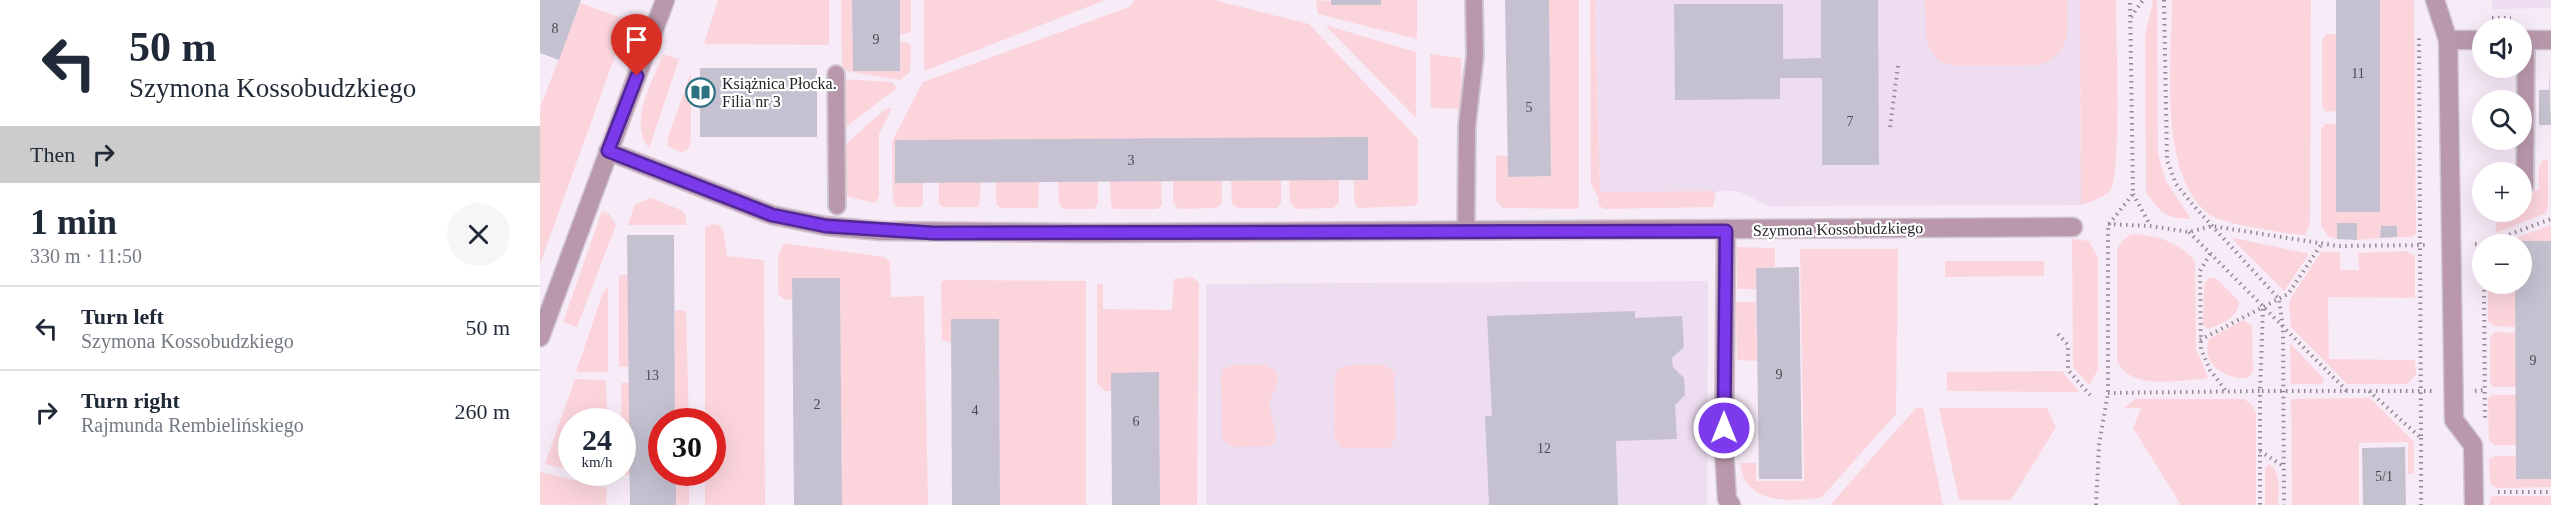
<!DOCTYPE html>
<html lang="en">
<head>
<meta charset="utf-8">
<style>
  body { margin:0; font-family:Georgia,serif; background:#f6f6f7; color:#1f2937; height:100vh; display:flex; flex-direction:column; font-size:22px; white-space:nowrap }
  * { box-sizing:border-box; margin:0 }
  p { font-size:20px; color:#747a83 }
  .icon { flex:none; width:33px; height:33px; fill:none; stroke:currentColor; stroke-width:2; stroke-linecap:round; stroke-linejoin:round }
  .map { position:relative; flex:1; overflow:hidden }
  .panel { display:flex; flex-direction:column; background:#fff; width:540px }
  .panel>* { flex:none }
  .top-card { background:#fff; color:#1f2937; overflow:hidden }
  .fabs { position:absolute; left:1932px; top:18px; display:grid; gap:12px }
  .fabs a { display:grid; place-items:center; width:60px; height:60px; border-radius:50%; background:#fff; box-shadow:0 6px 24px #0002; font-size:30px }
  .speed { position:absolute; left:18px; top:408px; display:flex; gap:12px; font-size:30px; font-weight:700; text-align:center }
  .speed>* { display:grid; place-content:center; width:78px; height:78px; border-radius:50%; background:#fff; box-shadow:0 6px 24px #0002; line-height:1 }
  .speed small { font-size:15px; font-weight:400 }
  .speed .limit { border:9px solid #d22; background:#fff; color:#111 }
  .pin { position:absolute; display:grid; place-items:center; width:51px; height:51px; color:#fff; margin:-62px -26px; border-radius:50% 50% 50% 0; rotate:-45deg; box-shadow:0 0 6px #0007 }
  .pin .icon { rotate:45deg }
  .me { position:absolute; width:66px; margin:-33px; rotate:0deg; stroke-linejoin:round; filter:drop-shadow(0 0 4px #0008) }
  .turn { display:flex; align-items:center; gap:21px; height:126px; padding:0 30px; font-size:27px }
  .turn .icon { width:78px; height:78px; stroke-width:2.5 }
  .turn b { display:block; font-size:42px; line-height:51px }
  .then { display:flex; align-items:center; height:57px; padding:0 30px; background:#0003; gap:12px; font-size:22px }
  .round { display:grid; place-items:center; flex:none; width:63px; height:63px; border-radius:32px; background:#f6f6f7 }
  .summary { display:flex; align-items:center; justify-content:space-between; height:102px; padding:0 30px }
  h1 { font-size:36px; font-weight:800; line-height:45px }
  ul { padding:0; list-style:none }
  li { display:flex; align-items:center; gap:18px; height:84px; padding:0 30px; border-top:2px solid #e0e1e3 }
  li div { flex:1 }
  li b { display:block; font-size:22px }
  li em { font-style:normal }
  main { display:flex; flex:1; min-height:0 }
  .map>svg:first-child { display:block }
  .built { fill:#eeddf0 }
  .green { fill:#fcd5dc }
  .building { fill:#c6c1d0 }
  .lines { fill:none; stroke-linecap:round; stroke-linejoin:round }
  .lane-casing { stroke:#d1c7d2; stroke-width:20 }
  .street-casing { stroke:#d1c7d2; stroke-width:21 }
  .path { stroke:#928a93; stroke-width:4; stroke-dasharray:1.5 4.5; stroke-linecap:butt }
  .lane { stroke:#b998ab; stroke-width:16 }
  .street { stroke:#b998ab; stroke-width:18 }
  .route-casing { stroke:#51269a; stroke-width:15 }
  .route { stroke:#7c3aed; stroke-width:10 }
  .labels { text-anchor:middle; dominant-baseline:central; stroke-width:4.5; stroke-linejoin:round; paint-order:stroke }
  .number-label { font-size:14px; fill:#4d4950 }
  .poi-label { font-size:16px; fill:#252126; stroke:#fff; text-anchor:start }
  .street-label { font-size:16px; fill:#252126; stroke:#fff }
</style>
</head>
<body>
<main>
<section class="panel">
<div class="top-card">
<div class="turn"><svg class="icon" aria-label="left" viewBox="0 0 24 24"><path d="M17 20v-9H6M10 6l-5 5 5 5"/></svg><div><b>50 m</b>Szymona Kossobudzkiego</div></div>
<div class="then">Then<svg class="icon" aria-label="right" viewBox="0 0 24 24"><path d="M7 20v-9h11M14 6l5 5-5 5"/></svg></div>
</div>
<div class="summary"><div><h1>1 min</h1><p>330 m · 11:50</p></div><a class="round"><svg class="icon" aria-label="close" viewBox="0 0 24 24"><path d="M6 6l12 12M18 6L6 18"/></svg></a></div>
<ul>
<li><svg class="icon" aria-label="left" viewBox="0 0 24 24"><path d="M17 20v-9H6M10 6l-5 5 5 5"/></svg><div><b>Turn left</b><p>Szymona Kossobudzkiego</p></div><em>50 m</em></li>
<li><svg class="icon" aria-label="right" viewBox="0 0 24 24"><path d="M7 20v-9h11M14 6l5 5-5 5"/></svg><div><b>Turn right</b><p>Rajmunda Rembielińskiego</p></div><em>260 m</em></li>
</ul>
</section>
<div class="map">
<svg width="2011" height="505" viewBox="0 0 2011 505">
  <rect width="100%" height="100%" fill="#f7ebf8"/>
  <path class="built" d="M1055,0h485l1,205 -313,1 -30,-15 -138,1z
    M1952,0h59v8l-59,1z
    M1168,281l-1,224h-501v-221z"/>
  <path class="green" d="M178,0h111v45l-125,-1z
    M301,0h11l48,71v-29h7l4,3 -1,27 -10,8 -54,-9 -4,-4z
    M360,0h11v32l-11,3z
    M384,0h181l-181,71z
    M595,0h79l95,24 109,115v64l-4,3 -56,2 -4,-6v-23l-459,-39v42l28,1v21l-3,3h-23l-4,-4 -1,-62 31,-59 206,-75z
    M776,0l65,5v-5h36v39l-99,-25z
    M1009,0h30v206l-3,3 -73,-1 -7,-7v-46l12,1v21l43,-1z
    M1050,0h5l5,192 116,-1 -3,16 -108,2 -6,-3 -1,-9 -7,-13z
    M1385,0h142v37l-6,13 -10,10 -13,5 -83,1 -14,-4 -10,-10 -5,-14z
    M1540,0h36c0,28 6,177 -6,191 -7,7 -20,11 -29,14z
    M1613,0h4l1,155 8,26 25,38c-26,-1 -31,-6 -45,-27l-1,-156z
    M1632,0h139l-1,223 -5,12c-17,-1 -82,-11 -95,-20 -53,-39 -38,-155 -38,-215z
    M1840,0h34l2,234 -4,3h-15v-11h-16l-1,12 -23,2 -20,-17v16l-8,-2 -8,-11v-97l4,-5h11v88h44z
    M40,3l48,17 -88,244v-156z
    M785,25l91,27v66z
    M1786,34h10v77l-10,1 -4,-6v-66z
    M123,54l16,5 -30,89c-21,-27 4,-66 14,-94z
    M890,54l31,4 1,51 -31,-1z
    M151,73v64l-2,11 -7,5 -14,-7v-9z
    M301,79l51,3 5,6 -55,42z
    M352,108l-13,26v62l-4,7 -26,-6 -7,-7v-36l4,-10 39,-35z
    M2003,160h5v46l-2,7 -50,20 -1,-21h27v-21l17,-1v-23z
    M741,180v23l-4,5h-39l-6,-4 -1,-23z
    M749,180h50v23l-6,5 -38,1 -5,-7z
    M499,181l-1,27h-38l-4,-4v-22z
    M558,181v22l-4,6h-31l-4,-5 -1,-22z
    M570,181h51l1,24 -5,4h-43l-3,-4z
    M633,181h49v22l-6,5 -37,1 -6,-6z
    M399,182h42l-2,25h-36l-4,-3z
    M111,198l30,12 5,5v10h-58l7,-21z
    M62,211l7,3 7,11 -39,102 -14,-5z
    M172,224l7,1 4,5 4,26 37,4 1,245h-60v-32l7,-1v-50l-7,-1v-193z
    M2011,225v16h-35l-1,3h-15z
    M1591,234c25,1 48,8 64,27l1,88 12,28 -4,2c-27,1 -75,12 -87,-19v-111l5,-8z
    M1694,238l75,16 -25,37 -50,-50z
    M1532,239l17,2 9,17v112l-9,15 -16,-18z
    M249,244l95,13 6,5 1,35 33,-1 4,209h-86l-2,-227h-48v22l-8,-1 -6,-5v-38l5,-11z
    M1197,247l38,1v19l-19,1v21h-19z
    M1260,249h98l-2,165 -75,84c-34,3 -76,7 -81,-35h16v18h48z
    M1866,251l9,5v42l-87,-1 1,62 86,1 1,15 -9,9h-60l-56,-57 -2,-26 32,-49h19v18h19l-1,-17z
    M1405,261h99v15l-99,1z
    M79,275h9l1,92h-10z
    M652,277l7,6 -2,222h-37l-1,-132h-47l-1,18h-6l-8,-8v-98l6,-2v26l69,1 2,-31z
    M1668,278h8l23,23c0,16 -17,23 -31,28l-5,-4 1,-40z
    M404,280l142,1v224h-86l-1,-186h-48v24l-9,-3 -1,-57z
    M1948,284h27v43l-20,-1 -7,-5z
    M68,286v86h-32l26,-77z
    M1196,302h20l1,59 -20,-1z
    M135,310l11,1 3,110h-14z
    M1703,320l9,5 1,46 -6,7c-22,2 -47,-15 -38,-39z
    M1955,332l21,1v54h-23l-3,-5v-45z
    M1750,343l34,36 -2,5h-31z
    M693,365h33l10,6 2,8 -9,26 8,33 -6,8 -38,1 -11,-7 -1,-65 2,-6z
    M809,365h35l10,7 2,65 -6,11h-48l-8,-11 1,-60 3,-8z
    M1522,371l17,21 -132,-1v-19z
    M35,379l31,1 1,41 -35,1 -1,48 -26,-6z
    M81,383h8l1,92 -11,-1 3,-2z
    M1951,395h25v50h-21l-6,-4 -1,-42z
    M1830,398l44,44v31l-6,1v-32l-49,1v62h-67l-1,-106z
    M1595,399h109l8,6 4,9v91h-75l-48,-77 8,-20h-17z
    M1376,408h7l20,97h-113z
    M1399,408h108l9,19 -45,73h-52z
    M1955,456h21v23h35v8l-54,1 -7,-5 -1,-24z
    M1729,464c13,9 9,27 9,41h-13v-36z
    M0,472l67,16 -1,17h-66z
    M136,473h13v32h-13z
    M1953,496h58v9h-61v-6z"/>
  <path class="building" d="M0,0h41l-22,60 -19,-7z
    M312,0h48v71h-47z
    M791,0h50v5h-50z
    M965,0h44l2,176 -43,1z
    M1281,0h57l1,165h-57v-87h-42v21l-105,1 -1,-96h109v55l38,-1z
    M1796,0h44v212h-44z
    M2009,64l2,61h-12v-35h10z
    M160,68h117v69h-117z
    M828,137v43l-473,3v-43z
    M1797,223h20v17l-20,-1z
    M1841,226h16v11l-17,1z
    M87,235h47l1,187h-13v50h14v33h-46z
    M1975,241h36v238h-35l-1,-195h7v-40h-7z
    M1259,267l3,212h-43l-3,-211z
    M252,278h48l2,227h-48z
    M1095,311v7l47,-2 2,31 -12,11 1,9 11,11 1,17 -10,10 2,34 -61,2 2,64h-129l-4,-89h7l-5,-100z
    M411,319h48l1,186h-48z
    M619,372l1,133h-48l-1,-132z
    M1865,447l1,58h-43l-1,-57z"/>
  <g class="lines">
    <defs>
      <path id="lane" d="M296,74l1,132
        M1985,186l1,-146
        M926,231l1,-106 8,-69 -1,-56"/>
      <path id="street" d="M1895,0l13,40h34
        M1908,40l6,380 19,25 1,60
        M1982,40h29
        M68,151l164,64 54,11 55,5 211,2 981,-6
        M1186,231l-2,219 3,49 4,6
        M0,337l125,-337"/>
    </defs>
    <use href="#lane" class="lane-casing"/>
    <use href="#street" class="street-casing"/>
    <path class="path" d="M1624,0l3,160 9,24 17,21 86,94 4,29 1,177
      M1591,17l12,-17
      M1952,18h19
      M1350,127l8,-61
      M1593,194l17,31
      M1568,224l42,2 39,6 23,-6 126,20 91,-1
      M1569,224l24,-30 -3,-194
      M1649,232l158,159
      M1935,244h9l67,-25
      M1670,254l-10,17 1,78 9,21 16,21
      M1944,284l1,137
      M1723,309l-3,82h172
      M1518,334l10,11v25l22,25
      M1660,340l88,-46 33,-49
      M1829,391l52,47 -2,-404
      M1935,391l10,-1
      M1568,393l152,-2v114
      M1881,438v67
      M1720,451l23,15
      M1958,492h53
      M1556,505l3,-60 9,-52v-169"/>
    <use href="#lane" class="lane"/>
    <use href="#street" class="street"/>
  </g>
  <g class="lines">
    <defs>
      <path id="route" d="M97,76l-29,75 164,64 54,11 108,7 792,-2 -2,197"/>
    </defs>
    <use href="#route" class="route-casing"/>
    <use href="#route" class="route"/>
  </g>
  <defs>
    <symbol id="library-ring" viewBox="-11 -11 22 22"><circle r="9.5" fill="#fff" stroke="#2c7280" stroke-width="1.5"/><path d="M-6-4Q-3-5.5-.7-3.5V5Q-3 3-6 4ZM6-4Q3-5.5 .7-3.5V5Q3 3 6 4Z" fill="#2c7280"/></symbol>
  </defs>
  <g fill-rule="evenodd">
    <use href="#library-ring" x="144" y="76" width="33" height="33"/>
  </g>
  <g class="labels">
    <g class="number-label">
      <text x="15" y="28">8</text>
      <text x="336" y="39">9</text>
      <text x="1818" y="73">11</text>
      <text x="989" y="107">5</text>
      <text x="1310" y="121">7</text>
      <text x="591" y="160">3</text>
      <text x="1993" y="360">9</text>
      <text x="1239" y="374">9</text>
      <text x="112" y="375">13</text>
      <text x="277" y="404">2</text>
      <text x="435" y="410">4</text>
      <text x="596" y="421">6</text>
      <text x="1004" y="448">12</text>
      <text x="1844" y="476">5/1</text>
    </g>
    <g class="poi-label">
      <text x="182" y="83">Książnica Płocka.<tspan x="182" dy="18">Filia nr 3</tspan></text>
    </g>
    <g class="street-label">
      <text transform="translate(1298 229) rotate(-1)">Szymona Kossobudzkiego</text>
    </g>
  </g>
</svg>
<div class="fabs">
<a><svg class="icon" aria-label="sound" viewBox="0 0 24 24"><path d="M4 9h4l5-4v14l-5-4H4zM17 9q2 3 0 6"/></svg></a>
<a><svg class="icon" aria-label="search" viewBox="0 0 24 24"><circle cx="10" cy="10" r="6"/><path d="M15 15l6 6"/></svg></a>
<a>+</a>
<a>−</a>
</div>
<div class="speed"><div>24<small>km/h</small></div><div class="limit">30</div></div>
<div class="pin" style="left:97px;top:76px;background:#d93025"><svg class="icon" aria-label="arrive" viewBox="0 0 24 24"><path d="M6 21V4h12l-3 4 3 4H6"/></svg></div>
<svg class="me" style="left:1184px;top:428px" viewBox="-20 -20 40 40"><circle r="17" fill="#7c3aed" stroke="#fff" stroke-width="3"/><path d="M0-11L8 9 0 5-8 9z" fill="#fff"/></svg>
</div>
</main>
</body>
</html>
